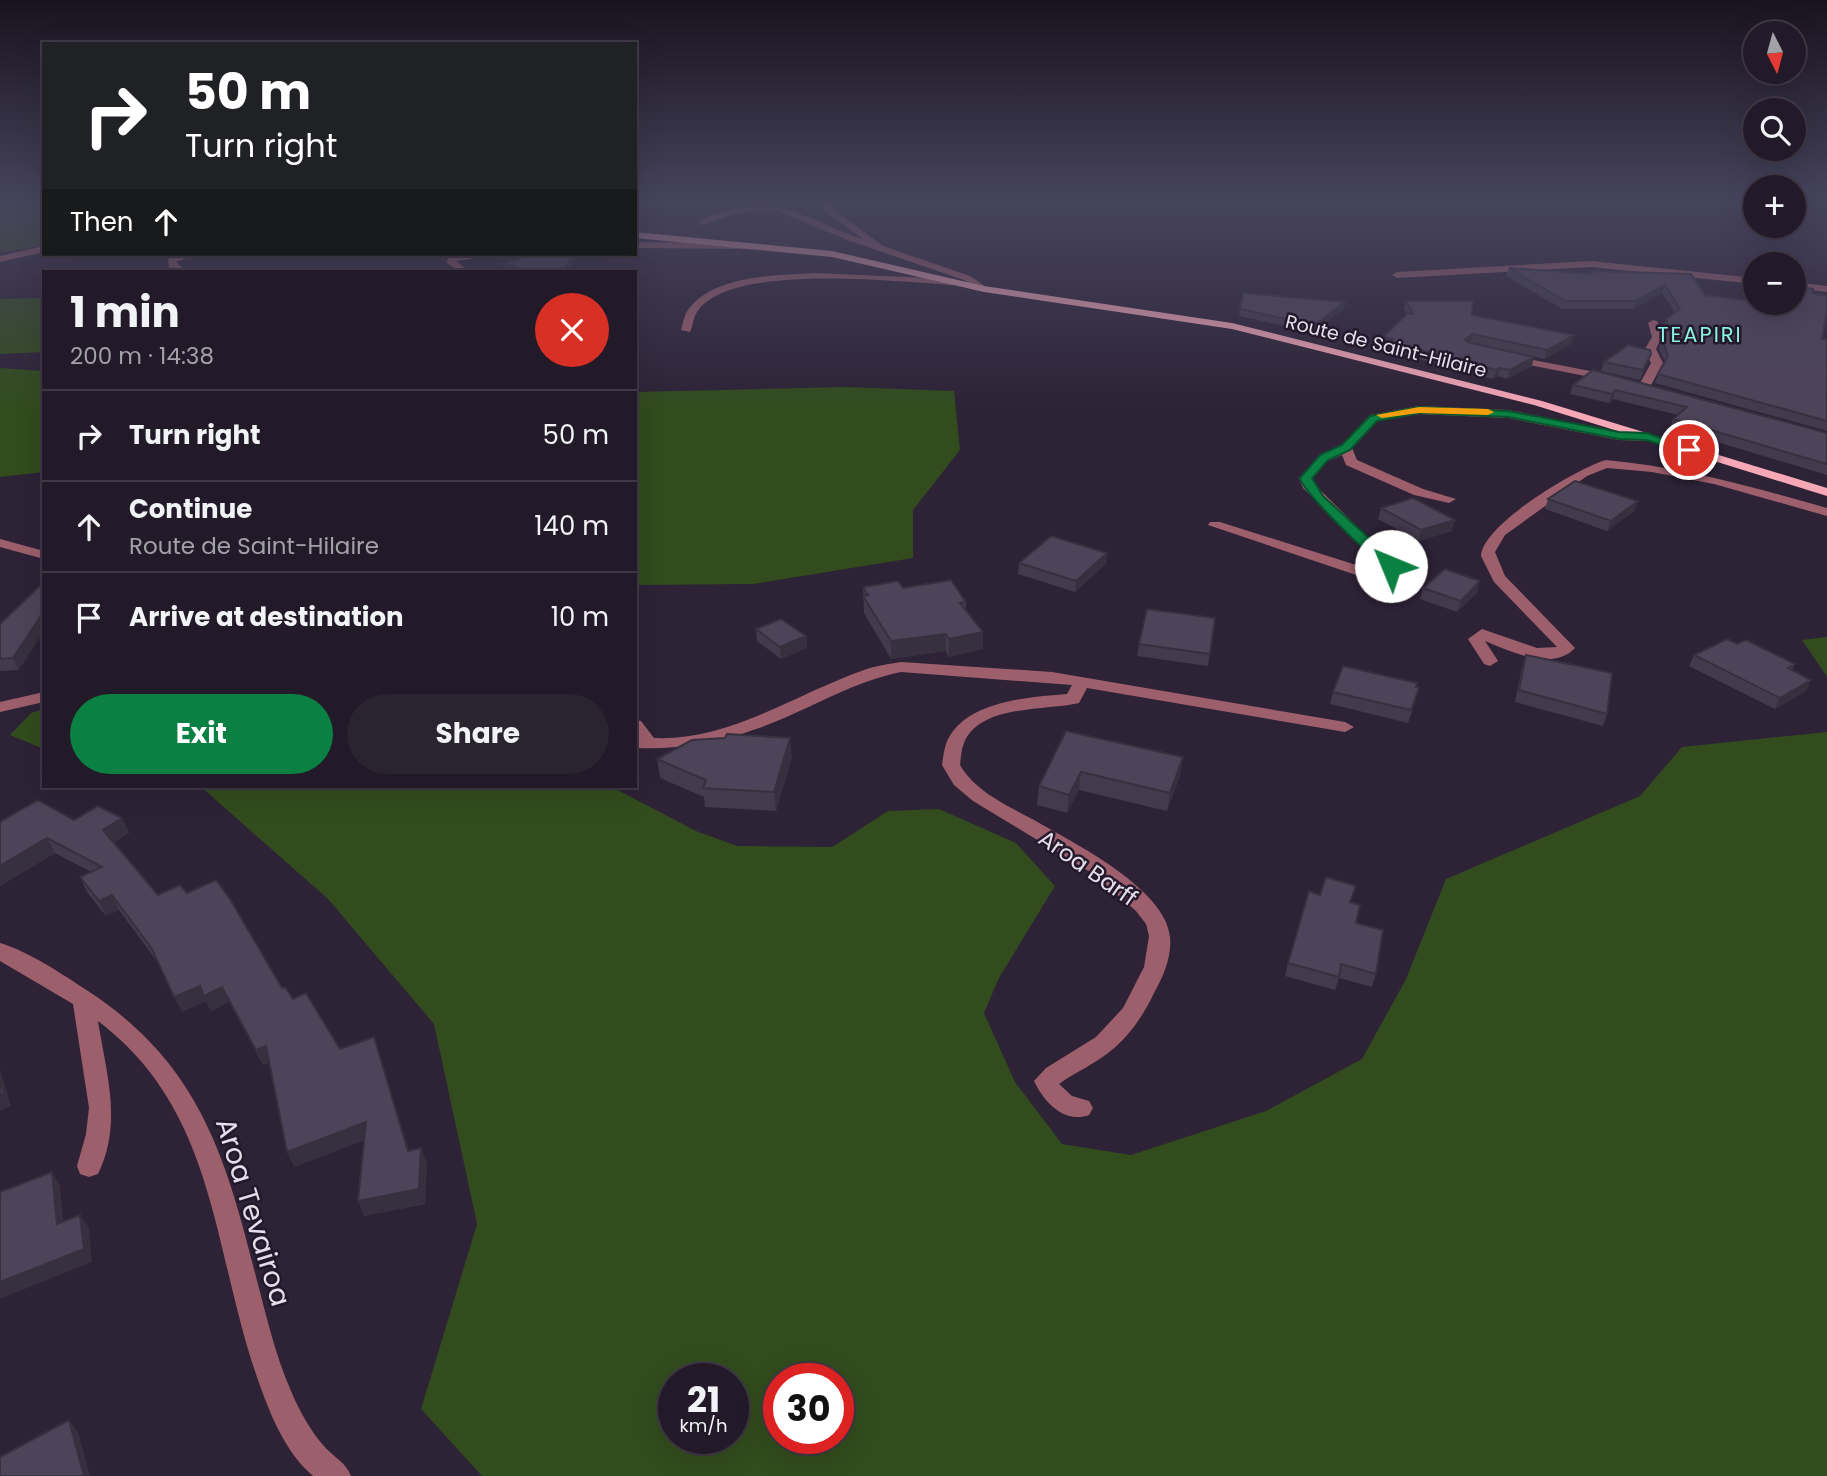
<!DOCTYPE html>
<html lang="en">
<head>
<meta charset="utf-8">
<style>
  body { margin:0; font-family:Poppins,sans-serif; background:#2a2330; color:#f1f3f6; height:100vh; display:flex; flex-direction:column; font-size:26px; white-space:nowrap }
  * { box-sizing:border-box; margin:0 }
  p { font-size:23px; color:#a2a1a8 }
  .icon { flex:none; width:38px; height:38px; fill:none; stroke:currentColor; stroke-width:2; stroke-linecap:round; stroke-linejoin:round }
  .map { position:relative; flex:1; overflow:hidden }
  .sheet { position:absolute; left:42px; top:270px; width:595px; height:518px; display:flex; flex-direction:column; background:#221a28; border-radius:0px; box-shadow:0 7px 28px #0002,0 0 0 2px #3f3845 }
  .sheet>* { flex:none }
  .top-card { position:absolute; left:42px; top:42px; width:595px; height:214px; border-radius:0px; box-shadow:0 7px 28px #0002,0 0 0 2px #3f3845; background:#202124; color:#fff; overflow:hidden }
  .needle { width:46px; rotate:174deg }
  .fabs { position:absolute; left:1743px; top:21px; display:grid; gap:14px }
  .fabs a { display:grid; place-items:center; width:63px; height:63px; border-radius:50%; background:#221a28; box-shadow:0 7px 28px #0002,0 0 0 2px #3f3845; font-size:35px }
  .speed { position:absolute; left:658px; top:1363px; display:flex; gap:14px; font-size:35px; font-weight:700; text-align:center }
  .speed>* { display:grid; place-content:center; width:91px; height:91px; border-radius:50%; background:#221a28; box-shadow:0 7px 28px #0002,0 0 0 2px #3f3845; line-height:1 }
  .speed small { font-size:18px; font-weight:400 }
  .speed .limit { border:10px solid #d22; background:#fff; color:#111 }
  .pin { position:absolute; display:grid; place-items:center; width:60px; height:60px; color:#fff; margin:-30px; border:4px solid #fff; border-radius:50%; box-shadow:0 2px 7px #0007 }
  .me { position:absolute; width:77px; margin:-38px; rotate:315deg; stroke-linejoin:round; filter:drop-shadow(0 0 5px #0008) }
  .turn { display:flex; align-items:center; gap:24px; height:147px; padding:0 28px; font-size:32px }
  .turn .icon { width:91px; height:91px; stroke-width:2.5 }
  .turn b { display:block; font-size:49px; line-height:60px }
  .then { display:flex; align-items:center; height:66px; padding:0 28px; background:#0003; gap:14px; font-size:26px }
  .round { display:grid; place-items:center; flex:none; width:74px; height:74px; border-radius:37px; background:#2a2330 }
  .headline { display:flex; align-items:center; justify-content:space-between; height:119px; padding:0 28px }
  h1 { font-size:42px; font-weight:700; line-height:52px }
  .button { display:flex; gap:14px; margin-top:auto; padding:14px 28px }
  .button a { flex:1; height:80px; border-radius:42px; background:#0b8043; color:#fff; font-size:28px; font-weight:700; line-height:80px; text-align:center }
  .button a+a { background:#2a2330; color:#f1f3f6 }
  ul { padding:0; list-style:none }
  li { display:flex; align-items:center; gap:21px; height:91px; padding:0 28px; border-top:2px solid #3f3845 }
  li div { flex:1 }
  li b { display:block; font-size:26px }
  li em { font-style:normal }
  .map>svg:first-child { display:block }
  .green { fill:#324c1d; fill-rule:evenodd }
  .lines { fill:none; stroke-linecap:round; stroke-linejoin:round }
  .minor { fill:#9d5f6c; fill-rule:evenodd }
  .major { fill:#f6a8b7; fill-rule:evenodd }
  .wall { fill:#433a4d }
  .shaded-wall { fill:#37303e }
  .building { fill:#4e4459; stroke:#37303e; stroke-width:2 }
  .route { fill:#0b8043; stroke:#07532c; stroke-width:2 }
  .slow { fill:#f59e0b }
  .labels { text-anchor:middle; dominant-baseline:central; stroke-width:5; stroke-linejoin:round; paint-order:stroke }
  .far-street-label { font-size:19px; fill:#e5deeb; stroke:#24192b }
  .far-neighbourhood-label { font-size:21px; letter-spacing:2px; fill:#8af3e5; stroke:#24192b }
  .street-label { font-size:23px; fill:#e5deeb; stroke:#24192b }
  .near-street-label { font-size:28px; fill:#e5deeb; stroke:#24192b }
</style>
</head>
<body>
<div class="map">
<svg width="1827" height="1476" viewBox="0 0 1827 1476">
  <rect width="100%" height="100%" fill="#2d2236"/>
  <path class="green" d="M0,202h44v43l-44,8z
    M44,298v54l-44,2v-55z
    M0,368l44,3v101l-44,5z
    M845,387l109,4 6,59 -47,60v48l-160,26 -118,1v-193z
    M1827,637v40l-25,-37z
    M44,709v40l-34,-14 21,-22z
    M1827,732v744h-1345l-61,-67 56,-185 -43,-200 -106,-125 -128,-113h410l86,45 41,15 95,1 56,-36 51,-2 77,34 39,43 -56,92 -15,35 31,69 47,62 69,11 135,-44 96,-52 44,-80 40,-100 194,-83 42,-49zM674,1379h59v59h-59zM779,1379h59v59h-59z"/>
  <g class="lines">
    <path class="minor" d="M635,202l6,1 1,2 -7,3z
      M820,202h8l4,6 51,38 87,30 19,13 -8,2 -17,-11 -114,-39 -73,-30 -19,-1 -23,4 -32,11 -4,-3c10,-7 27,-12 40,-14 52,-9 78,17 124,31l-37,-27z
      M635,242l117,1 5,3 -5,3 -117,-1z
      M44,246v6l-44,10v-6z
      M183,254h13l-20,8 10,9 -17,-2 -1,-10z
      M472,254h25l-41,7 13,10h-11l-12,-9 4,-5z
      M1591,261l164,17v6l-164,-17 -194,11 -5,-3 5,-3z
      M815,273l138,6 5,3 -5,3c-55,-3 -223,-23 -256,27 -4,6 -4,14 -7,20l-9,-2c2,-6 3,-15 7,-20 24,-35 90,-35 127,-37z
      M1794,282l33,4v6l-33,-4z
      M1653,320l4,1 6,13 -7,15 7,14 -13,24 -6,3 -6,-3 13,-24 -6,-14 7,-12 -4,-14z
      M1512,356l99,19 6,3 -6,3 -103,-20v-4z
      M1419,406l89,4 111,22 28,1 6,4 -6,4 -28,-1 -111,-22 -89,-4 -41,7 -26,27 5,12 66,29 33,10 -7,4 -35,-8 -68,-30 -4,-10 -14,6 -15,17 1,6 88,87v6l-10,6 -15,-1 -169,-57 2,-3h10l168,53 -2,-6 -83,-81 -4,-10 21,-23 22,-10 28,-30z
      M1606,460c76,7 147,27 221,48v8l-113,-32 -62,-12 -45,-4 -20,8 -82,59 -10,17 10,24 70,72c-22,24 -66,3 -90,-7l13,20 -8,5 -6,-2 -16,-25 14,-10 55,19 20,-1 -63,-65 -13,-26c1,-31 96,-88 125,-96z
      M0,539l44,12v8l-44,-12z
      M901,662l151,10 293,50 9,5 -9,5 -258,-44 -8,15c-33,8 -99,1 -115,40 -3,7 -3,15 -4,22 17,29 53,43 81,59 37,21 125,66 129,113 2,20 -7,40 -16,56 -10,21 -23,41 -41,56 -16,14 -36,22 -54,35l13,12 17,5 4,7 -4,7c-25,9 -45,-13 -55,-34l12,-13 50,-31 27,-29 21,-41 5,-31 -3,-12 -10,-13 -41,-36 -122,-74 -19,-16 -12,-20c1,-7 2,-15 4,-21 16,-43 83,-47 121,-50l5,-9 -171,-13c-51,10 -95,40 -145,57 -39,14 -80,21 -121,19v-28l6,1 13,17c76,3 141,-44 210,-68 11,-4 25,-6 37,-8z
      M44,692v10l-44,10v-10z
      M0,943c30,9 62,31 88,48 108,71 136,159 166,278 11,41 20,83 37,122 8,19 19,39 32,54 10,12 22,16 28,31h-38c-28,-24 -43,-62 -55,-96 -46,-130 -40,-268 -160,-359 8,52 25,101 0,153l-9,3 -9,-3 -3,-8 9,-32 3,-26 -16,-104 -73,-43z"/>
    <path class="major" d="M635,232l197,19 152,35 248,37 310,78 285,87v8l-293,-91 -302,-76 -248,-37 -152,-35 -197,-19z"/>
  </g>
  <path class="wall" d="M503,263l67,8h-64z
    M1509,268l81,5 1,-2 100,3 14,21 40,5 67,-7 10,46h5v92l-172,-48 3,-9 7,-12 -6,-14 6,-14 -2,-7 3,-8 9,-6 -13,-20 -29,16h-71l-56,-33z
    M1243,293l102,9 -1,7 -31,23 -74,-16z
    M1406,301l66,14 99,29 -27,15 -73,-17 61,24 -25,13 -9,-3 -5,3 -104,-28v-4l-8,-1 2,-9 24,-23 -3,-5z
    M1651,354l-3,9 -8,17 -39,-9 3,-9z
    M1593,370l234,63v42l-157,-47 3,-9 5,-4 -65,-16 -4,4 -39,-9 3,-9z
    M1548,499l90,2 -4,10 -27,20 -62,-22z
    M1381,508l71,23 -33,10 -41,-22z
    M1107,553l-1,11 -31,28 -57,-18 1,-11z
    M863,587l103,15v7l17,23v17l-35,8 -2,-6 -55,8 -27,-46z
    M1423,588l54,5 -20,19 -37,-13z
    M1215,618l-7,48 -71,-10 2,-12z
    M0,624l19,46 -19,1z
    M756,629l50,7 1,12 -26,11 -24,-18z
    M1737,644l58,20 -3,6 19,10 -5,11 -31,18 -86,-43 5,-11z
    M1526,655l81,59 -4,12 -88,-24 7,-35z
    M1416,687v13l-8,23 -78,-19 3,-12z
    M1066,731l117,26 -3,19 -13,35 -88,-21 -12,23 -30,-8 2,-19z
    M792,757l-16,54 -71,-4 -1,-10 -44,-19 -3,-19z
    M122,818l7,15 -16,10 45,52 124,93 58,61 34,-12 35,114 18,12 -2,41 -61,12v-76l-70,27 -25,-105 -6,3 -34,-63 -18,9 -5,-10 -24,11 -23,-48 -40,-54 -13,6 -19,-24 -7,-15 11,-5 -36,-19 -55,33v-64z
    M1351,903l5,20 20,51 -4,13 -33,-9 -4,12 -50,-14 3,-13z"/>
  <path class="shaded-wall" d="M573,254h6l-9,17h-6z
    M1665,285l-3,8 -29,16 3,-8z
    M1345,302l-1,7 -31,23 2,-7z
    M1473,334l-2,8 -9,5 3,-8z
    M1574,335l-3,9 -27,15 3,-9z
    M1651,354l-3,9 -8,17 3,-10z
    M1534,357l-2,9 -25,13 3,-9z
    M1500,368l-2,8 -5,3 3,-9z
    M1615,390l-2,9 -4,4 3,-9z
    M1638,501l-4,10 -27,20 4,-10z
    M1455,520l-3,11 -33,10 2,-11z
    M1107,553l-1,11 -31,28 1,-11z
    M1480,581l-3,12 -20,19 4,-11z
    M44,611v20l-25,39 -6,-12z
    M983,632v17l-35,8 1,-18z
    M946,634v17l-55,8v-18z
    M806,636l1,12 -26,11 -1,-12z
    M1811,680l-5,11 -31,18 5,-11z
    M790,738l2,19 -16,54 -2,-19z
    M1183,757l-3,19 -13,35 3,-18z
    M1081,772l-2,18 -12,23 2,-18z
    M122,818l7,15 -19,12 -7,-15z
    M47,838l8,15 -55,33v-20z
    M112,895l7,15 -13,6 -7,-15z
    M200,986l6,15 -24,11 -8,-15z
    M222,987l7,15 -18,9 -7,-15z
    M374,1037l5,15 34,114 -5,-15z
    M266,1046l7,15 -10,4 -7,-15z
    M0,1069l11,37 -11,5z
    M366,1122l5,15 -77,30 -7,-15z
    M421,1148l6,15 -2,41 -61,12 -6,-15z
    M52,1172l8,13 5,53 -8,-14z
    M80,1215l9,13 3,34 -92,37v-17z
    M69,1420l9,12 12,44h-6z"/>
  <path class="building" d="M537,254h36l-9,17h-45l2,-2 -18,-6z
    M1509,268l83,6 -1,-3 100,3 14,21 40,5 10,-19v22h39v-17l19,3 -1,4 15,3v14l-5,29h5v82l-169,-47 10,-18 -6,-17 6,-12 -2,-8 14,-10 -15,-24 -29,16h-71z
    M1243,293l102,9 -30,23 -75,-16z
    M1406,301h67l-1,14 102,20 -27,15 -74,-16 -8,5 2,3 67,15 -24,13 -10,-2 -4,2 -106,-28 3,-3 -10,-2 25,-24 5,1z
    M1628,345l22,5 1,4 -8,16 -39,-8z
    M1593,370l234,63v31l-154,-45 14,-12 -72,-17 -3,4 -39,-9z
    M1575,481l63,20 -27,20 -63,-22z
    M1413,498l42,22 -34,10 -40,-22z
    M1051,536l56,17 -31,28 -57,-18z
    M1445,569l35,12 -19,20 -38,-13z
    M951,580l15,22 -6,1 23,29 -34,7 -3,-5 -55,7 -28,-45 5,-1 -5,-8 35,-6 5,7z
    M44,582v29l-31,47 -13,1v-35z
    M1147,609l68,9 -5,36 -71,-10z
    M781,619l25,17 -26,11 -24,-18z
    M1727,639l10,5 9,-4 49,24 -7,4 23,12 -31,18 -86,-43z
    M1526,655l86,18 -5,41 -88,-24z
    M1343,666l74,17 -1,4 3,1 -8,22 -78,-18z
    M1066,731l117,26 -13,36 -89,-21 -12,23 -30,-9z
    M727,734l63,4 -16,54 -71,-4 3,-8 -49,-21 35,-19 33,-2z
    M38,800l36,20 24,-14 24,12 -19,12 55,65 22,-10 7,8 29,-13 14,19 52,89 3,-1 8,12 13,-6 34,56 34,-12 34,114 13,-3 -2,41 -61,12 8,-79 -79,30 -21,-106 -10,4 -34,-63 -18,9 -4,-10 -26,11 -22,-48 -40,-54 -13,6 -19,-24 22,-10 -55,-29 -47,28v-44z
    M1326,877l30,9 -6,16 10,3 -4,18 27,7 -7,44 -35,-10 -2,13 -51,-14 21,-72 11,4z
    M0,1082l4,11 -4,2z
    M52,1172l5,52 23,-9 4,34 -84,33v-90z
    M69,1420l15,56h-84v-19z"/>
  <linearGradient id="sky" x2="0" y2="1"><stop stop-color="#19131e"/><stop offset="0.49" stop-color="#46445d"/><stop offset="1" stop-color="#46445d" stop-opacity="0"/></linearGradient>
  <rect width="1827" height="409" fill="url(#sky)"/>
  <path class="route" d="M1419,407l89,4 111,21 28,1 47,17 -5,3 -43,-13 -27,-1 -111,-22 -89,-4 -42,8 -27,29 -22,10 -16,18 11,18 73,67v6l-5,1c-14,-5 -88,-78 -91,-92l20,-23 22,-10 28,-29z"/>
  <path class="slow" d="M1419,407l69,2 6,3 -6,3 -69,-2 -37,5 -6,-3z"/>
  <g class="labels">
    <g class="far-street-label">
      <text transform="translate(1386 346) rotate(14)">Route de Saint-Hilaire</text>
    </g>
    <g class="far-neighbourhood-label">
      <text x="1700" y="334">TEAPIRI</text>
    </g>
    <g class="street-label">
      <text transform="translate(1088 868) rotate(35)">Aroa Barff</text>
    </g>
    <g class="near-street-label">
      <text transform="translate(253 1212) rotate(73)">Aroa Tevairoa</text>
    </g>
  </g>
</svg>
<div class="fabs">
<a><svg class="needle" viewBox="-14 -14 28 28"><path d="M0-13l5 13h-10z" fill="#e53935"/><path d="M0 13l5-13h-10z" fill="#a2a1a8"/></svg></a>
<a><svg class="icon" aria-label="search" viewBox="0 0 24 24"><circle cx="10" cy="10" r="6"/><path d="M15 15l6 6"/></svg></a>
<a>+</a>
<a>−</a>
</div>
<div class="speed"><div>21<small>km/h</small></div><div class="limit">30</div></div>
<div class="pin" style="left:1689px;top:450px;background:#d93025"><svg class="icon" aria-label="arrive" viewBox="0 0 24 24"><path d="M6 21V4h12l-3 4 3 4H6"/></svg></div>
<svg class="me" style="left:1391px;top:566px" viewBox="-20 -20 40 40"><circle r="19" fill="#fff"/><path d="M0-13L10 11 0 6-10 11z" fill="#0b8043"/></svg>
<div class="top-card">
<div class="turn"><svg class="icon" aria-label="right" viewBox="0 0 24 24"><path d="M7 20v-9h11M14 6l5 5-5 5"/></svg><div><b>50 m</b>Turn right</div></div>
<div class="then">Then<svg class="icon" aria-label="ahead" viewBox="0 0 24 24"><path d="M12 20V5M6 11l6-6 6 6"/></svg></div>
</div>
<section class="sheet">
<div class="headline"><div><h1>1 min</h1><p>200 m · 14:38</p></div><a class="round" style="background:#d93025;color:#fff"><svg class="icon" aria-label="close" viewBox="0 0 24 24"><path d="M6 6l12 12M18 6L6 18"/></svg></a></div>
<ul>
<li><svg class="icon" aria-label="right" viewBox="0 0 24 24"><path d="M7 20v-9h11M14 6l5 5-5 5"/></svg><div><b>Turn right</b></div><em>50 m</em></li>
<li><svg class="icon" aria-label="ahead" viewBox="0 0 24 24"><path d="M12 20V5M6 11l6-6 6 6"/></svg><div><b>Continue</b><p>Route de Saint-Hilaire</p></div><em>140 m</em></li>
<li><svg class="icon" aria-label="arrive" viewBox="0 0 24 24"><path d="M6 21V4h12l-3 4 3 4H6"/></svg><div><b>Arrive at destination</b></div><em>10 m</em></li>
</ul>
<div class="button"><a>Exit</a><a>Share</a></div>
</section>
</div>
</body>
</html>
